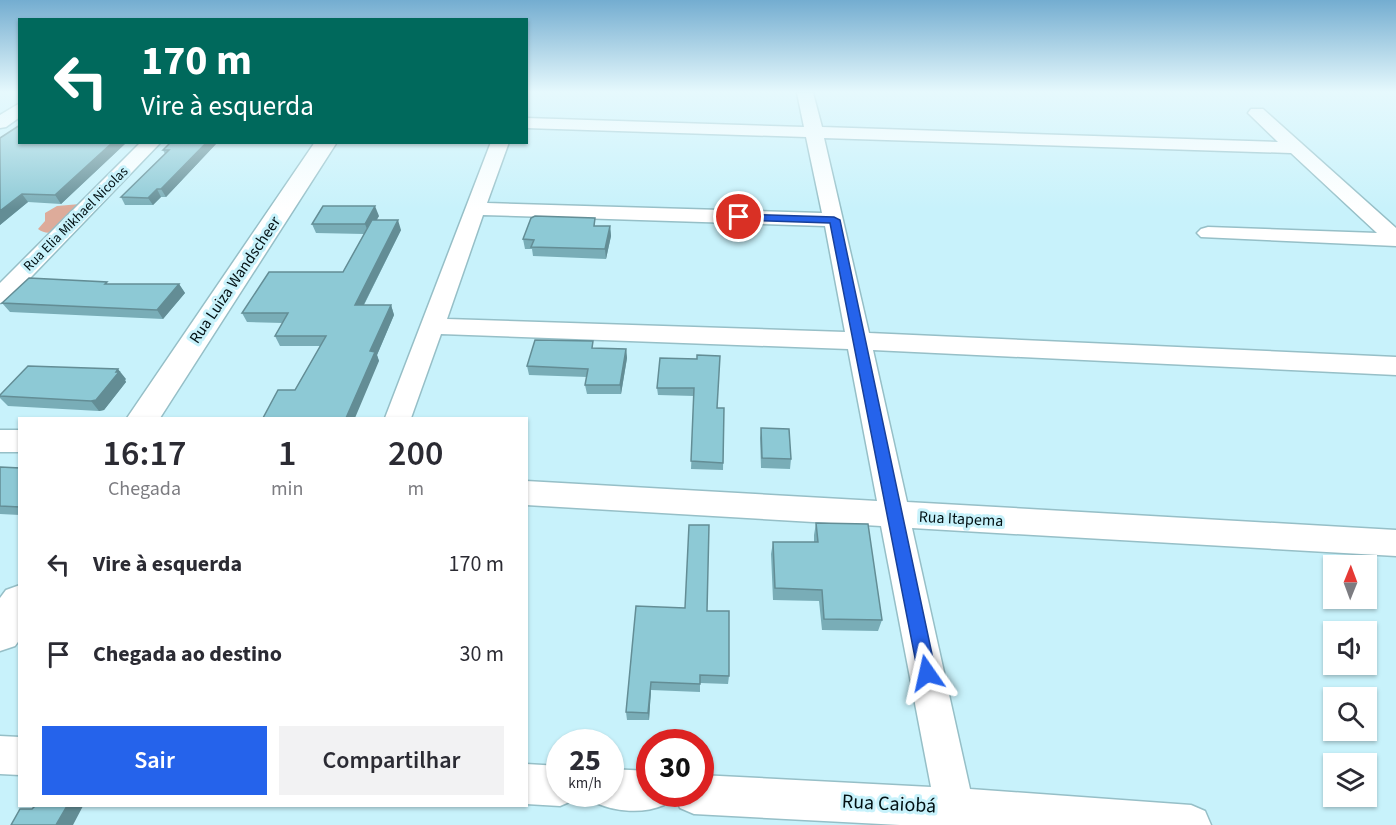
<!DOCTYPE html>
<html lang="pt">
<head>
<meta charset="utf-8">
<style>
  body { margin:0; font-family:"Source Sans 3",sans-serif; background:#f2f2f3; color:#2b2b33; height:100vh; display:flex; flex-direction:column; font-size:22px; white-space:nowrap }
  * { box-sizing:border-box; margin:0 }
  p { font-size:20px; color:#7c7c81 }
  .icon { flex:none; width:33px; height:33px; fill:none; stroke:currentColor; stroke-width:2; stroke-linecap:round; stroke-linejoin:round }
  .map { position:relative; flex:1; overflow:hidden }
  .sheet { position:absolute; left:18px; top:417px; width:510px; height:390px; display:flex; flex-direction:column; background:#fff; border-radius:0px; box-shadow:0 2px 4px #0004 }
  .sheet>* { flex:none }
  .top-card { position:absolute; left:18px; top:18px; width:510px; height:126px; border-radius:0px; box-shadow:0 2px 4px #0004; background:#00695c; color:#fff; overflow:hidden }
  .needle { width:39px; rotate:1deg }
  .controls { position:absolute; left:1323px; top:555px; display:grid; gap:12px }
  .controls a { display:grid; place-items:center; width:54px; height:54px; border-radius:0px; background:#fff; box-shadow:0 2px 4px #0004; font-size:30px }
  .speed { position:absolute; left:546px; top:729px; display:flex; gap:12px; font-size:30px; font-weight:700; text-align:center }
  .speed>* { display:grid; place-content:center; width:78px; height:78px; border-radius:50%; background:#fff; box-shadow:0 2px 4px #0004; line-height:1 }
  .speed small { font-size:15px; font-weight:400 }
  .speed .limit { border:9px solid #d22; background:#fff; color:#111 }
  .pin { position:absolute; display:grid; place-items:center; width:51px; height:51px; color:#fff; margin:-26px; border:3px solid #fff; border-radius:50%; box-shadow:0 2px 6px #0007 }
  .me { position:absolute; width:66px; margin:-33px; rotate:349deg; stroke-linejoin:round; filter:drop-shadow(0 0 4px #0008) }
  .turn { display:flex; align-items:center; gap:21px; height:126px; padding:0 24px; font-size:27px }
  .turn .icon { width:78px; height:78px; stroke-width:2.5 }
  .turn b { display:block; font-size:42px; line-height:51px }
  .eta { display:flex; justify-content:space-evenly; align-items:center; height:102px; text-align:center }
  .eta b { font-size:36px; font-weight:600; line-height:42px }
  .cta { display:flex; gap:12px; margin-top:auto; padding:12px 24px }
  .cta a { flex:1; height:69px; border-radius:0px; background:#2563eb; color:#fff; font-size:24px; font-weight:600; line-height:69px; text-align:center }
  .cta a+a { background:#f2f2f3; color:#2b2b33 }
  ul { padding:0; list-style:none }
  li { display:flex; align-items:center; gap:18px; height:90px; padding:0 24px }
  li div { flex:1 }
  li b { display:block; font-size:22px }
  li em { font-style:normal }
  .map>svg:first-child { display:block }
  .forest { fill:#ddab9a }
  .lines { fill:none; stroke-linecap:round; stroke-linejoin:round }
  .minor-casing { stroke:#96bfc7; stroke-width:3 }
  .secondary-casing { stroke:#96bfc7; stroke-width:3 }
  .minor { fill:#fff; fill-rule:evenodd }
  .secondary { fill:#fff; fill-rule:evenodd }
  .wall { fill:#79adb7 }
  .shaded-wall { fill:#638d95 }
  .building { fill:#8dc9d5; stroke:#638d95; stroke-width:1.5 }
  .route { fill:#2563eb; stroke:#184099; stroke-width:1.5 }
  .labels { text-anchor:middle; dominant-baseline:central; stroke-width:6; stroke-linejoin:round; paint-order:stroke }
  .far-street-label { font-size:14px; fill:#031114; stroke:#c8f2fb }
  .street-label { font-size:16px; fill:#031114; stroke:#c8f2fb }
  .near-street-label { font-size:20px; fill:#031114; stroke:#c8f2fb }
</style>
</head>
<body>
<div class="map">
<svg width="1396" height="825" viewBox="0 0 1396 825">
  <rect width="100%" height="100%" fill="#c8f2fb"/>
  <path class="forest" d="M80,204c-11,13 -24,38 -42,25l7,-8v-8l12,-7z"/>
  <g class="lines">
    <defs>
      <path id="minor" d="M797,93h16l9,34 456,15 -30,-29 3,-4h12l133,119v18l-195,-9 -4,-4 4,-4 7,-2 169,6 -86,-80 -467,-15 45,195 527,24v18l-523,-25 34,152 489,28v26l-484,-28 58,261 221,16 14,6 6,14h-311l-206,-11 -14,-6 -6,-14h26v-19l231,12 -50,-261 -355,-21v-24l351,20 -29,-152 -407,-15 -30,84h-26l106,-276h18l-22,61 335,10 -16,-76 -280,-9v-10l278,9zM483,215l342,11 20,106 -398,-13z
        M20,103v14l-14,10 -6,1v-13z
        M141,142h20l-153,159 -8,2v-20z
        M0,430h20v22h-20z
        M0,736l20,1v38l-20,-1z
        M526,764l34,2v28h17l-3,6 -14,6 -34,-2z
        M610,769l40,2v23h19l-5,11c-21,9 -47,7 -68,-2l-4,-9h18z"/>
      <path id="secondary" d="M315,142h22l-177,276h-33z
        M20,585v54l-5,7 -15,5v-53l6,-8z"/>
    </defs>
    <use href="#minor" class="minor-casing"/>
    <use href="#secondary" class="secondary-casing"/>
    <use href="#minor" class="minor"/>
    <use href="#secondary" class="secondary"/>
  </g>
  <path class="wall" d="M0,138l20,4h107l-66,62 -33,-2 -28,23z
    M171,142h62l-2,2h-15l-50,53h-5l-8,8h-28l-4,-8 44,-43 -2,-4z
    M379,216l-3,4 25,10 -37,75h27l3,10 -17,40 2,6 -84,29 26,-44h-41l-5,-10 8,-13 -36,-1 -5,-9 101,-41 21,-38 -48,-1 -4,-9z
    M596,226h14l1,10 -5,23 -73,-3 -1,-7h-7l-2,-10z
    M108,284h71l6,9 -22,26 -153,-7 -8,-9z
    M594,348l32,1 1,9 -6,36h-34l-2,-9 2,-8 -58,-2 -2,-9z
    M660,358l58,50h6l-1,62 -32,-1 3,-73 -36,-1 -1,-7z
    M126,379l-1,1 1,2 -22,28 -5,1 -91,-5 -8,-8v-3z
    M761,428l30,31 -1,10 -29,-1 -1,-30z
    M0,467l20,1v47l-20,-1z
    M816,523l66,97 -4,11 -56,-1 -3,-29 -46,-1 -2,-46 2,-12h41v-7z
    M707,611l22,65 -1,8 -28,-1v9l-49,-2 -2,30h-22l-1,-8z"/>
  <path class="shaded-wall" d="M113,142h14l-66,62 -6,-9z
    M207,142h9v2l-50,53 -5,-8z
    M157,189l4,8 -8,8 -5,-7z
    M22,194l6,8 -28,23v-14z
    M375,206l4,10 -10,18 -4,-10z
    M398,220l3,10 -42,84 -4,-9z
    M610,226l1,10 -5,23 -1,-10z
    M179,284l6,9 -22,26 -6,-9z
    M391,305l3,10 -17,40 2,6 -24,57h-9l24,-67z
    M626,349l1,9 -6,36 -1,-9z
    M118,369l8,10 -1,1 1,2 -22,28 -5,1 -8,-10z
    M651,682v8l-2,30 -1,-7z
    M67,806h16l-10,19h-17z"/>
  <path class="building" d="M20,125v17h93l-58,53 -33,-1 -22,17v-73z
    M171,142h36l-46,47h-4l-9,9 -27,-1 48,-47h-6z
    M323,206h52l-10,18h-53z
    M535,216l60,2 -1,8h16l-5,23 -74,-2 3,-7 -11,-1 8,-21z
    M372,220h26l-43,85h36l-21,46 5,1 -29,66h-83l15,-28h17l31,-54h-51l13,-23h-46l27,-41h74z
    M29,278l78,4 -2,2h74l-22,26 -155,-7z
    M535,340l58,1 -1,7 34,1 -6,36h-35l3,-16 -61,-3z
    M697,355l23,1 -3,52h7l-1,55 -32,-2 3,-73h-37l3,-30 37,1z
    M28,366l90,3 -2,3h3l-23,28 -5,1 -91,-5v-1z
    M761,428l28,1 2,30 -29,-1z
    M0,467l20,1v39l-20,-1z
    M816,523l52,1 14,96 -58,-1 -2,-29 -47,-2 -2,-46h45z
    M689,525h20l-2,86h22v65l-29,-1v9l-49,-2 -3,31 -22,-1 10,-106 49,2z
    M35,806h32l-11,19h-45l9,-16h12z"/>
  <linearGradient id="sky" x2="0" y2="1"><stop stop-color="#74add0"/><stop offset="0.44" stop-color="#e6f9fd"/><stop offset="1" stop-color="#e6f9fd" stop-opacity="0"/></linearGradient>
  <rect width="1396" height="209" fill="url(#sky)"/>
  <path class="route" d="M739,214l95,3 6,3 96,453 -3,6 -6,2 -6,-2 -3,-6 -88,-450 -95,-3v-5z"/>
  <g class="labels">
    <g class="far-street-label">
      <text transform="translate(76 219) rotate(-45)">Rua Elia Mikhael Nicolas</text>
    </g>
    <g class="street-label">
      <text transform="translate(235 280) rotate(-56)">Rua Luiza Wandscheer</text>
      <text transform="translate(961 519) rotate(3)">Rua Itapema</text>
    </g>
    <g class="near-street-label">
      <text transform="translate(889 804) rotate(3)">Rua Caiobá</text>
    </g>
  </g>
</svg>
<div class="controls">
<a><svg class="needle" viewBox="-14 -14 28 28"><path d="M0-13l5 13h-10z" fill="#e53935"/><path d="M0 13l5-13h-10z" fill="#7c7c81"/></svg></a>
<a><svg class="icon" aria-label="sound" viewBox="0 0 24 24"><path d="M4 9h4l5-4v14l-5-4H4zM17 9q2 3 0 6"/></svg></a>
<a><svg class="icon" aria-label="search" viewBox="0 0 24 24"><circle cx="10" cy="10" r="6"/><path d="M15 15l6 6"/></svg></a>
<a><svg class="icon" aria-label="layers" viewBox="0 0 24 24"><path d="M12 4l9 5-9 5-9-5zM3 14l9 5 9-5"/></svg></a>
</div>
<div class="speed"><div>25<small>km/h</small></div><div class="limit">30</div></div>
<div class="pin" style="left:739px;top:217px;background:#d93025"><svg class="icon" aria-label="arrive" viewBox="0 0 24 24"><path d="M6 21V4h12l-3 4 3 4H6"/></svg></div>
<svg class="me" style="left:927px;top:673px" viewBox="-20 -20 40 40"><path d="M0-17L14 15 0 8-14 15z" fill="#2563eb" stroke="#fff" stroke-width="4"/></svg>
<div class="top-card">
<div class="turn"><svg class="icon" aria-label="left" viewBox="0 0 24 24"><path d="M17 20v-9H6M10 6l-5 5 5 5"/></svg><div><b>170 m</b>Vire à esquerda</div></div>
</div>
<section class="sheet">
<div class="eta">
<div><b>16:17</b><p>Chegada</p></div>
<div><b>1</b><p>min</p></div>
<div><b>200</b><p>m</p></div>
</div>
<ul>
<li><svg class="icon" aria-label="left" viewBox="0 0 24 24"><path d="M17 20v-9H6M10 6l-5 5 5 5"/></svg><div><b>Vire à esquerda</b></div><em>170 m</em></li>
<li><svg class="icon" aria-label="arrive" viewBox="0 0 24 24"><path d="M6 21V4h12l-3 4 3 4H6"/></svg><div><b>Chegada ao destino</b></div><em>30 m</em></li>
</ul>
<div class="cta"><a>Sair</a><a>Compartilhar</a></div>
</section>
</div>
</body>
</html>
